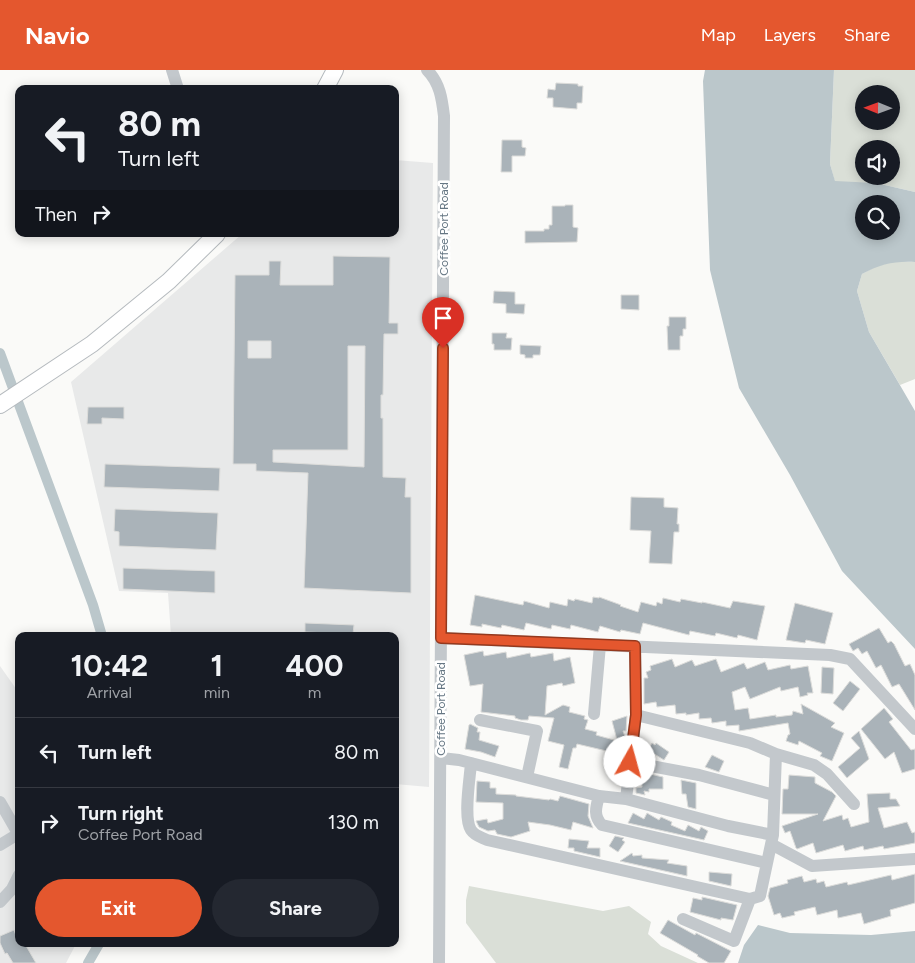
<!DOCTYPE html>
<html lang="en">
<head>
<meta charset="utf-8">
<style>
  body { margin:0; font-family:Figtree,sans-serif; background:#242831; color:#f1f3f6; height:100vh; display:flex; flex-direction:column; font-size:19px; white-space:nowrap }
  * { box-sizing:border-box; margin:0 }
  p { font-size:16px; color:#9ea1a6 }
  .icon { flex:none; width:28px; height:28px; fill:none; stroke:currentColor; stroke-width:2; stroke-linecap:round; stroke-linejoin:round }
  .map { position:relative; flex:1; overflow:hidden }
  .side { position:absolute; left:15px; top:562px; width:384px; height:315px; display:flex; flex-direction:column; background:#171b24; border-radius:10px; box-shadow:0 2px 12px #0003 }
  .side>* { flex:none }
  .top-card { position:absolute; left:15px; top:15px; width:384px; height:152px; border-radius:10px; box-shadow:0 2px 12px #0003; background:#171b24; color:#f1f3f6; overflow:hidden }
  .needle { width:32px; rotate:271deg }
  .buttons { position:absolute; left:855px; top:15px; display:grid; gap:10px }
  .buttons a { display:grid; place-items:center; width:45px; height:45px; border-radius:50%; background:#171b24; box-shadow:0 2px 12px #0003; font-size:25px }
  .pin { position:absolute; display:grid; place-items:center; width:42px; height:42px; color:#fff; margin:-51px -21px; border-radius:50% 50% 50% 0; rotate:-45deg; box-shadow:0 0 5px #0007 }
  .pin .icon { rotate:45deg }
  .me { position:absolute; width:55px; margin:-28px; rotate:7deg; stroke-linejoin:round; filter:drop-shadow(0 0 4px #0008) }
  .turn { display:flex; align-items:center; gap:18px; height:105px; padding:0 20px; font-size:22px }
  .turn .icon { width:65px; height:65px; stroke-width:2.5 }
  .turn b { display:block; font-size:35px; line-height:42px }
  .then { display:flex; align-items:center; height:48px; padding:0 20px; background:#0003; gap:10px; font-size:19px }
  .eta { display:flex; justify-content:space-evenly; align-items:center; height:85px; text-align:center }
  .eta b { font-size:30px; font-weight:700; line-height:35px }
  .button { display:flex; gap:10px; margin-top:auto; padding:10px 20px }
  .button a { flex:1; height:58px; border-radius:30px; background:#e4572e; color:#fff; font-size:20px; font-weight:700; line-height:58px; text-align:center }
  .button a+a { background:#242831; color:#f1f3f6 }
  ul { padding:0; list-style:none }
  li { display:flex; align-items:center; gap:15px; height:70px; padding:0 20px; border-top:1px solid #363941 }
  li div { flex:1 }
  li b { display:block; font-size:19px }
  li em { font-style:normal }
  header { display:flex; align-items:center; gap:30px; box-sizing:border-box; height:70px; padding:0 25px; background:#e4572e; color:#fff }
  header strong { font-size:24px }
  nav { display:flex; gap:28px; margin-inline-start:auto; font-size:18px }
  .map>svg:first-child { display:block }
  .built { fill:#e8e9e9 }
  .green { fill:#dadfd7; fill-rule:evenodd }
  .water { fill:#bbc7cb; fill-rule:evenodd }
  .lines { fill:none; stroke-linecap:round; stroke-linejoin:round }
  .canal { stroke:#bbc7cb; stroke-width:10 }
  .building { fill:#aab3b9; stroke:#dcdcda; fill-rule:evenodd }
  .major-casing { stroke:#b5babe; stroke-width:18 }
  .minor { stroke:#c3c8cc; stroke-width:12 }
  .major { stroke:#fff; stroke-width:16 }
  .route-casing { stroke:#94391e; stroke-width:12 }
  .route { stroke:#e4572e; stroke-width:9 }
  .labels { text-anchor:middle; dominant-baseline:central; stroke-width:5; stroke-linejoin:round; paint-order:stroke }
  .street-label { font-size:12px; fill:#657683; stroke:#fff }
</style>
</head>
<body>
<header>
<strong>Navio</strong>
<nav><a>Map</a><a>Layers</a><a>Share</a></nav>
</header>
<div class="map">
<svg width="915" height="893" viewBox="0 0 915 893">
  <rect width="100%" height="100%" fill="#fafaf8"/>
  <path class="built" d="M395,90l38,3 -4,624 -34,-3v-148h-224l-3,-43 -49,-2 -48,-209 171,-148h153z
    M0,596l19,27v251h57l-10,19h-66z"/>
  <path class="green" d="M834,0h81v122l-39,-9 -41,-1 -5,-18zM864,24h27v27h-27zM864,79h27v27h-27z
    M897,191l18,1v117l-15,6 -31,-53 -12,-41 5,-17 15,-8z
    M469,816l134,25 26,-5 22,16 -3,12 13,12 37,17h-202l-30,-40v-23z"/>
  <path class="water" d="M705,0h129l-4,94 5,17 41,2 39,9v70c-21,-1 -34,2 -53,12l-5,17 12,41 46,79v238l-73,-78 -52,-96 -51,-87 -29,-118 -7,-189zM864,134h27v27h-27z
    M758,855l32,8 81,2 44,-4v32h-177l6,-18z"/>
  <g class="lines">
    <path class="canal" d="M0,283l93,252 9,31
      M88,893l11,-19"/>
  </g>
  <path class="building" d="M556,13l22,1v2h5l-1,17h-5v6l-24,-2v-9h-6l1,-9 7,1z
    M502,70h20v7l4,1 -1,8h-13v16h-11z
    M565,135h8v22l5,1 -1,14 -52,1v-12h19v-2h5v-4h3v-19h13z
    M333,186l57,1 -1,66h9v11h-14l-1,61h-2v23h2v59l23,1 -1,19h6v96l-107,-5 4,-115 -52,-2v-7h-23l2,-189h34v-14h12l-1,24h53zM248,271h23v17h-23zM348,276h17l-1,121 -91,-5v-12h75z
    M494,221l21,1v12h10l-1,10 -18,-1v-9l-13,-1z
    M621,225h18v15l-18,-1z
    M669,247h17v12h-3v7h-3v14h-12l-1,-24h2z
    M492,263h15l-1,5h6l-1,12h-17v-6h-2z
    M520,275l21,1 -1,9h-7v3h-8v-3l-5,-1z
    M88,337h36v12l-22,-1v6h-15z
    M105,394l115,4 -1,23 -115,-4z
    M631,427l33,1v9l14,1 -1,16h2v8h-5l-2,32 -23,-1 2,-32 -21,-1z
    M115,439l103,4 -2,37 -97,-4v-14l-5,-1z
    M123,498l92,3v22l-92,-4z
    M475,525l48,10 1,-4 25,7 1,-6 17,4 1,-7 6,2 1,-2 17,4 1,-6 6,1v-1l22,8 -1,1 18,6 3,-10 15,4 1,-4 5,2 1,-6 17,4 1,-3 21,4v-1l28,6 3,-7 32,5 -8,34 -19,-5 -1,3 -21,-5 -1,3 -25,-5 -1,4 -46,-12 -3,11 -19,-4 -1,2 -20,-6 -2,6 -27,-7 -1,4 -18,-4 -1,4 -25,-6 -2,7 -22,-5 -1,3 -19,-4v3l-12,-2z
    M795,533l38,10 -8,31 -19,-4 -1,3 -19,-3z
    M305,553l49,2 -1,9 -48,-2z
    M879,558l9,15 3,-2 3,3 11,22 5,-2 5,11v35l-16,-26 -7,3 -11,-22 -5,3 -9,-17 -5,3 -4,-6 -5,3 -4,-7z
    M483,581l1,5 22,-4 1,6 23,-5 1,4 22,-4 1,8 16,-4 5,26 -12,3 -1,-3 -15,3 -2,29 18,-10 7,2 -1,5 16,4 -1,3 4,1 -3,9 12,3 -1,3 18,5 -3,12 -34,-8 -1,4h-3l-5,21 -9,-2 5,-22 -16,-4 6,-23 -25,-2 -1,4h-7l-6,-2v-2l-34,-4 2,-28 -13,2 -6,-31z
    M672,589l3,8 17,-7 3,6 21,-7 5,13 23,-9 3,6 18,-7 3,8 22,-5 1,4 17,-3 5,27h-6l1,2 -8,2 -2,-10 -17,4 -1,-4 -30,12 -5,-12 -13,5 3,18 13,-2 2,11 26,-4v2l16,-2 1,-4 10,3 -2,-10 34,19 -4,4 13,6 -12,28 -12,-5 2,-3 -23,-12 -1,4 -12,-4 2,-6 2,-1 -2,-11 -49,8v-6l-13,1v-5l-14,2 -1,-5 -12,1v-6l-13,2v-2l-10,1 -1,-9 -18,2 -1,-5 -12,2v-26h4l-2,-6 5,-2 -1,-4z
    M822,597l12,1 -1,26 -12,-1z
    M850,611l10,8 -17,22 -10,-8z
    M884,638l9,11 -4,3 22,28 4,-1v20l-13,4 -8,-21 -9,7 -24,-30z
    M627,646l-1,15h-3l2,6 -8,3 -5,-19z
    M470,654l8,4 -1,4h3l-1,8 20,6 -4,11 -14,-5 -16,-3 4,-24z
    M859,661l10,28 -22,19 -9,-11 22,-19 -9,-10z
    M652,673l3,2 1,-2 13,9 -5,8 -16,-10z
    M712,685l12,6 -5,11 -14,-5z
    M641,702l22,5v12h-14v3l-5,-1 1,4 -9,-2v-5l6,-1z
    M789,705l26,2v6l17,9 4,4 -13,25 19,-6 1,5 5,-2 3,9 18,-5 -2,-28 23,-1v6h6l4,7 -22,2 6,20 23,-6 5,11 3,-1v11l-31,6 -1,-3 -19,4 -1,-4 -18,5 -2,-6 -27,8 -3,-10 -16,6 -1,-1 -6,-17 -5,2 -3,-7 36,-12h-36l1,-25h5z
    M681,710l15,3v26l-8,-2 -2,-13h-4z
    M477,711l13,1v6h6v6l20,1v1l33,4 1,-1 8,2 2,-5 29,8 -1,12 5,12 -20,-6 -2,8 -21,-5 -22,-3 2,9 -19,6 -14,-3 -2,-4 -7,1 -9,-4 -3,-6 11,-2 1,4 15,-4v-16l-27,-1z
    M633,743l11,6 3,-6 12,7 2,-3 11,5 -1,3 14,6 3,-6 11,6 2,-4 7,4 -4,9 -76,-17z
    M615,766l9,2 -2,2 3,2 -7,10 -9,-6z
    M569,769l20,2 -2,7h13v9l-26,-6v-3h-6z
    M632,783l1,3 9,-1v3l27,2 -2,3 20,3v10l-67,-15z
    M709,802l23,2 -1,12 -22,-5z
    M915,804v29l-25,7 1,6 -27,8 -3,-11 -23,5 -1,-8 -20,5 -2,-8 -21,5 1,3 -13,3 -2,-5 -6,2 -6,-19 2,-8 18,-5 -1,-3 15,-4 2,6 12,-3 1,4 7,-2 2,6 21,-5 1,3 43,-10 1,5z
    M702,827l35,8 -4,15 -12,-2v2l-31,-8 3,-14 9,2z
    M668,850l27,15 1,-2 35,18 -7,12h-15l-12,-7 1,-1 -38,-22z
    M14,860l5,14h6l11,19h-23l-6,-10 -2,1 -5,-11v-7z"/>
  <g class="lines">
    <defs>
      <path id="major" d="M325,19l10,-19
        M0,335l92,-61 77,-63 48,-47"/>
    </defs>
    <use href="#major" class="major-casing"/>
    <path class="minor" d="M172,0l6,19
      M427,0c13,13 15,29 17,46l-5,847
      M441,568l159,7 -6,69
      M600,575l230,10 20,4 65,70
      M635,576l1,69
      M480,650l57,11 -10,46
      M776,684l38,11 13,9 27,30
      M441,688l18,2 140,36 27,3 102,27 45,9 -13,61 -10,3 -263,-59c-6,-3 -12,-4 -16,-10 -8,-12 -1,-52 0,-67
      M630,692l69,13 75,20
      M599,726c-3,11 -6,20 3,29l165,38
      M626,729l10,-84 114,28 26,11 -3,81
      M0,732l19,33
      M771,774l41,22 103,-7
      M0,775l18,-11
      M0,832l12,-13 7,-14
      M683,849l51,22 16,-42"/>
    <use href="#major" class="major"/>
  </g>
  <g class="lines">
    <defs>
      <path id="route" d="M443,278l-2,290 194,8 1,69 -6,47"/>
    </defs>
    <use href="#route" class="route-casing"/>
    <use href="#route" class="route"/>
  </g>
  <g class="labels">
    <g class="street-label">
      <text transform="translate(444 159) rotate(-90)">Coffee Port Road</text>
      <text transform="translate(441 639) rotate(-90)">Coffee Port Road</text>
    </g>
  </g>
</svg>
<div class="buttons">
<a><svg class="needle" viewBox="-14 -14 28 28"><path d="M0-13l5 13h-10z" fill="#e53935"/><path d="M0 13l5-13h-10z" fill="#9ea1a6"/></svg></a>
<a><svg class="icon" aria-label="sound" viewBox="0 0 24 24"><path d="M4 9h4l5-4v14l-5-4H4zM17 9q2 3 0 6"/></svg></a>
<a><svg class="icon" aria-label="search" viewBox="0 0 24 24"><circle cx="10" cy="10" r="6"/><path d="M15 15l6 6"/></svg></a>
</div>
<div class="pin" style="left:443px;top:278px;background:#d93025"><svg class="icon" aria-label="arrive" viewBox="0 0 24 24"><path d="M6 21V4h12l-3 4 3 4H6"/></svg></div>
<svg class="me" style="left:630px;top:692px" viewBox="-20 -20 40 40"><circle r="19" fill="#fff"/><path d="M0-13L10 11 0 6-10 11z" fill="#e4572e"/></svg>
<div class="top-card">
<div class="turn"><svg class="icon" aria-label="left" viewBox="0 0 24 24"><path d="M17 20v-9H6M10 6l-5 5 5 5"/></svg><div><b>80 m</b>Turn left</div></div>
<div class="then">Then<svg class="icon" aria-label="right" viewBox="0 0 24 24"><path d="M7 20v-9h11M14 6l5 5-5 5"/></svg></div>
</div>
<section class="side">
<div class="eta">
<div><b>10:42</b><p>Arrival</p></div>
<div><b>1</b><p>min</p></div>
<div><b>400</b><p>m</p></div>
</div>
<ul>
<li><svg class="icon" aria-label="left" viewBox="0 0 24 24"><path d="M17 20v-9H6M10 6l-5 5 5 5"/></svg><div><b>Turn left</b></div><em>80 m</em></li>
<li><svg class="icon" aria-label="right" viewBox="0 0 24 24"><path d="M7 20v-9h11M14 6l5 5-5 5"/></svg><div><b>Turn right</b><p>Coffee Port Road</p></div><em>130 m</em></li>
</ul>
<div class="button"><a>Exit</a><a>Share</a></div>
</section>
</div>
</body>
</html>
